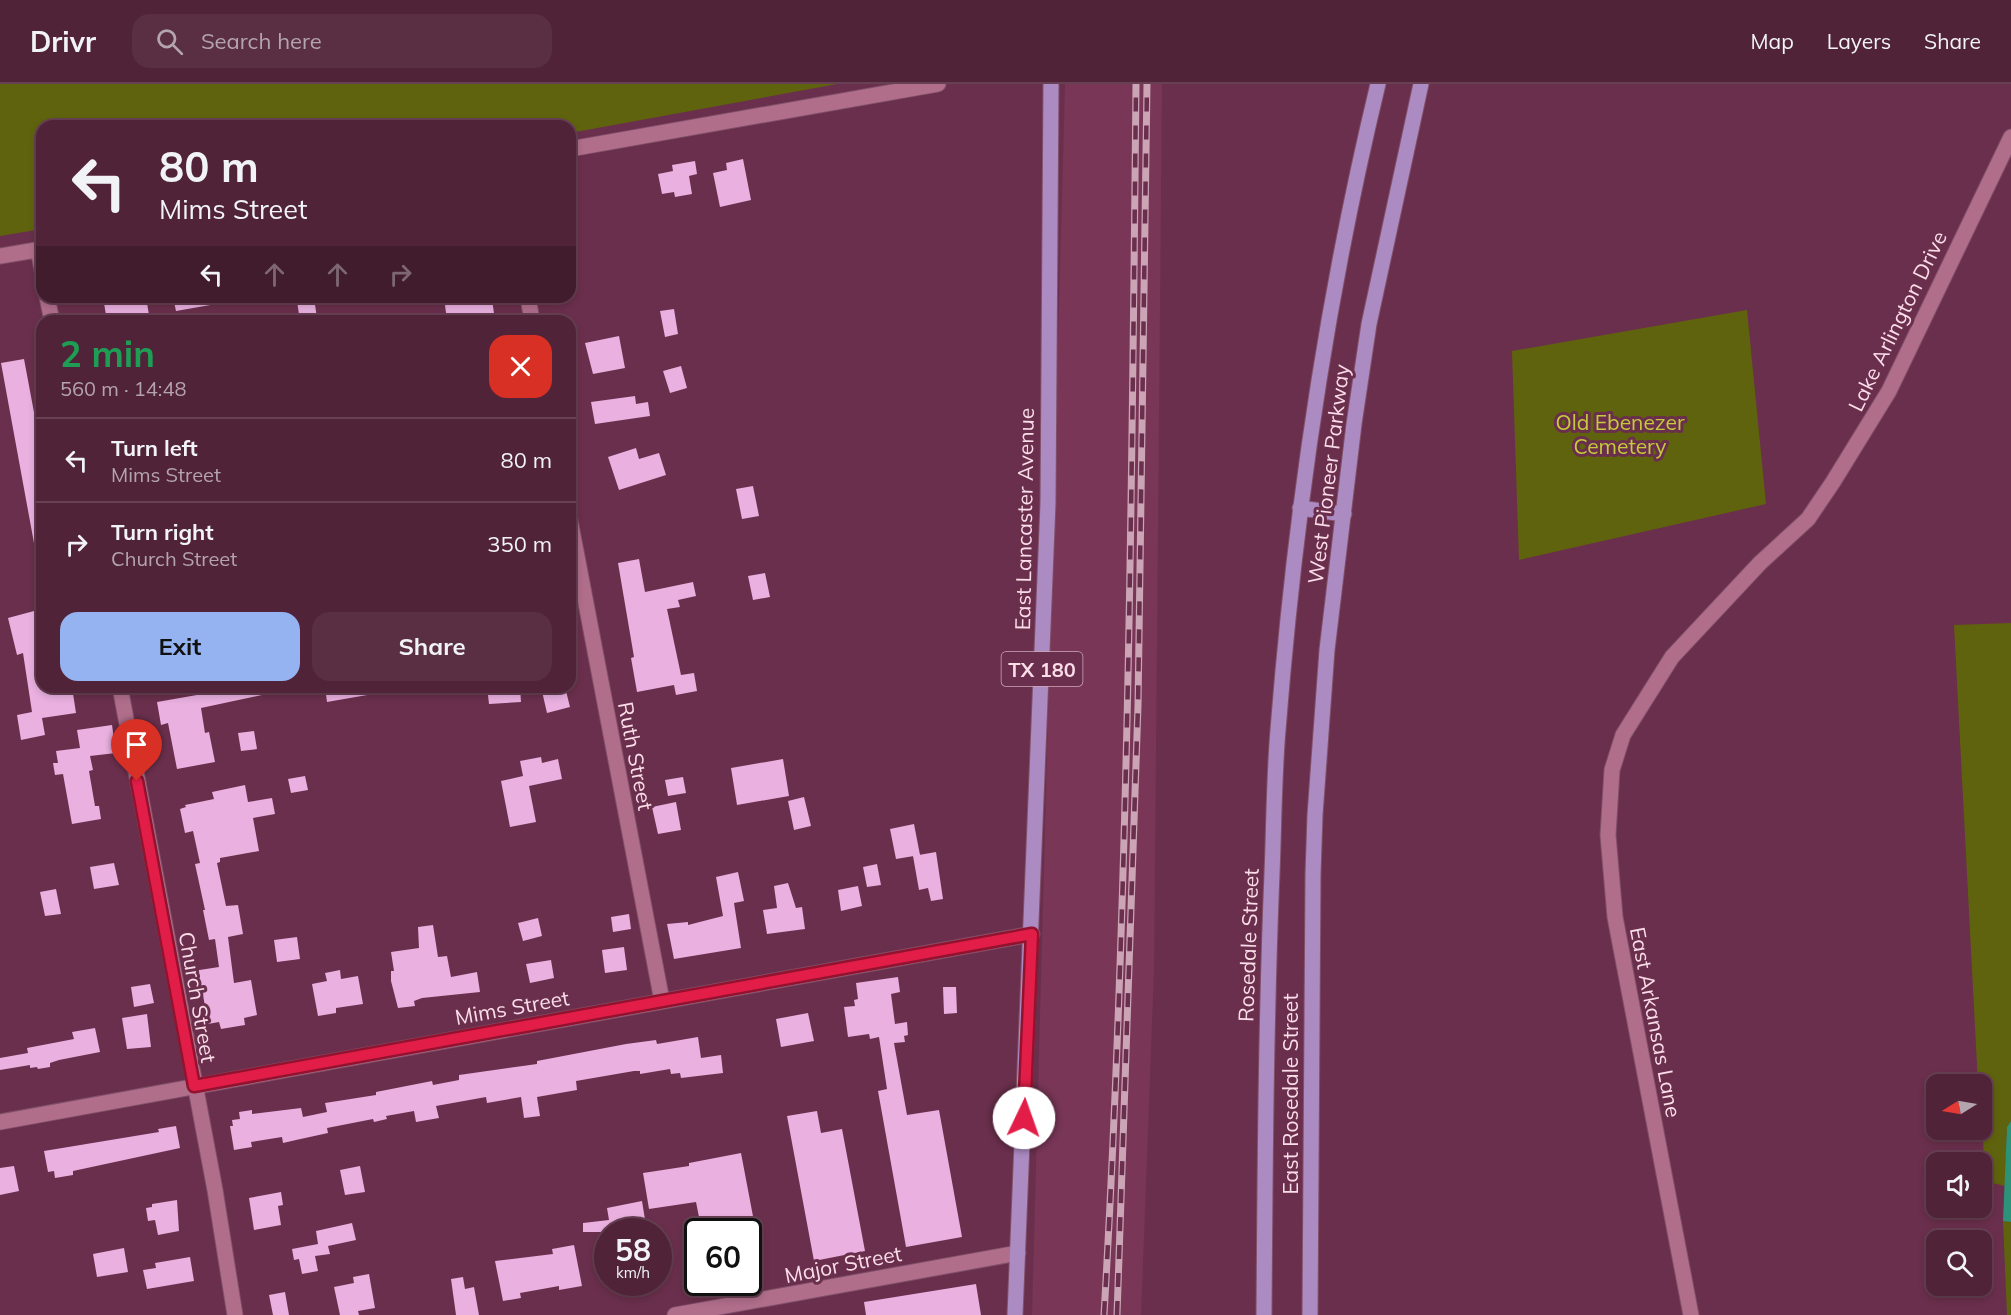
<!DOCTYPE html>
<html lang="en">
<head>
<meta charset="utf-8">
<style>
  body { margin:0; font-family:Mulish,sans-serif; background:#5a2f44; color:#f1f3f6; height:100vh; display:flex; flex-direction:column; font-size:22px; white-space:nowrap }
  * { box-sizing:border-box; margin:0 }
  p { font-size:20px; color:#b4a4ae }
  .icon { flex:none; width:33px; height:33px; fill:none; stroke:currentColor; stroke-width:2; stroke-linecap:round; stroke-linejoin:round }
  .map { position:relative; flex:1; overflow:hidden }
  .side { position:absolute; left:36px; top:231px; width:540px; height:378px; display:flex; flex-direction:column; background:#502339; border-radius:18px; box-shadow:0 3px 9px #0003,0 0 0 2px #674053 }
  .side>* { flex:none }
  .banner { position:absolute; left:36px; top:36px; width:540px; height:183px; border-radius:18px; box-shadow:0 3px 9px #0003,0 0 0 2px #674053; background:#502339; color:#f1f3f6; overflow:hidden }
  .needle { width:39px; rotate:259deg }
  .buttons { position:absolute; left:1926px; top:990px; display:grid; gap:12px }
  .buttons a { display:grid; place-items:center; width:66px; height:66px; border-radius:12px; background:#502339; box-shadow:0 3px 9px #0003,0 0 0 2px #674053; font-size:30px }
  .speed { position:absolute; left:594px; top:1134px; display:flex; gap:12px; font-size:30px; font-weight:700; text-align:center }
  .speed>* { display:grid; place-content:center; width:78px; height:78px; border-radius:50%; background:#502339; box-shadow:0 3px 9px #0003,0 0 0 2px #674053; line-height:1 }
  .speed small { font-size:15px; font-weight:400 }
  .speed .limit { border:3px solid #111; border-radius:9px; background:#fff; color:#111 }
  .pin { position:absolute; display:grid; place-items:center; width:51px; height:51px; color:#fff; margin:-62px -26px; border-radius:50% 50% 50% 0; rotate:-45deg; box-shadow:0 0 6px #0007 }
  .pin .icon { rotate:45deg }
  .me { position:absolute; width:66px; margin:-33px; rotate:3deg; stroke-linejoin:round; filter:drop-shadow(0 0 4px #0008) }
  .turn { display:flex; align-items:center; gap:21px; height:126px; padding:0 24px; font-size:27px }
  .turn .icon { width:78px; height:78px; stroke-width:2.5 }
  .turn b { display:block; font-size:42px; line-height:51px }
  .lanes { display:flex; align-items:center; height:57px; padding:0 24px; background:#0003; justify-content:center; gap:30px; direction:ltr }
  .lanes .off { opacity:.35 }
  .round { display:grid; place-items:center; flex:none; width:63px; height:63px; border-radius:18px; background:#5a2f44 }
  .headline { display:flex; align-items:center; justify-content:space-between; height:102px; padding:0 24px }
  h1 { font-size:36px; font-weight:700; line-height:45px; color:#1e9e55 }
  .button { display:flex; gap:12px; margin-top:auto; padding:12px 24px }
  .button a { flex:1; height:69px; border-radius:18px; background:#95b2f1; color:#111; font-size:24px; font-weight:700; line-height:69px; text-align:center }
  .button a+a { background:#5a2f44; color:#f1f3f6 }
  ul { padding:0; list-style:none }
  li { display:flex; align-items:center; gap:18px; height:84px; padding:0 24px; border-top:2px solid #674053 }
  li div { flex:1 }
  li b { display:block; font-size:22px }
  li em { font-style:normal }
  header { display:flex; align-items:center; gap:36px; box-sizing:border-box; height:84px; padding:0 30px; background:#502339; border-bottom:2px solid #674053 }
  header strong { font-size:28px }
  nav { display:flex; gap:33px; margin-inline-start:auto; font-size:21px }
  .search { width:420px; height:54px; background:#5a2f44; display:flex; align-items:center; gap:15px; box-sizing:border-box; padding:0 21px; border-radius:18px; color:#b4a4ae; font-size:22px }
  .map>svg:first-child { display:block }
  .built { fill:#793657 }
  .green { fill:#60630d }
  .water { fill:#2d9378 }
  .building { fill:#e9b0e0 }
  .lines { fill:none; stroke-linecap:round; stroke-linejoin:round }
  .minor-casing { stroke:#815069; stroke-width:17 }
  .primary-casing { stroke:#815069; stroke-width:17 }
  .minor { stroke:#b06e8b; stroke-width:15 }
  .primary { stroke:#ac8ac2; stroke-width:15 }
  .rail-casing { stroke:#cba4b5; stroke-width:7 }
  .rail { stroke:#6a2f4c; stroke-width:4.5; stroke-dasharray:14; stroke-linecap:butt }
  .route-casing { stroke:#92132f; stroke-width:15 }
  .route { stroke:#e11d48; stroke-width:10 }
  .labels { text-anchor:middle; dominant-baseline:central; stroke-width:6; stroke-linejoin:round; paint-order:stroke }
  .shield { fill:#6a2f4c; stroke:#d0a9ba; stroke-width:1.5 }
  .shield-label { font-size:20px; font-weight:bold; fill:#fbdde9 }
  .street-label { font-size:21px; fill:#fbdde9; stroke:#6a2f4c }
  .park-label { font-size:21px; fill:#c4ca3b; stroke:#6a2f4c }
</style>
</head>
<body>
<header>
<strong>Drivr</strong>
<div class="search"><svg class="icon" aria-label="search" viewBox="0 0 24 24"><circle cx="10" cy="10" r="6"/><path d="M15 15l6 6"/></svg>Search here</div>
<nav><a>Map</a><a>Layers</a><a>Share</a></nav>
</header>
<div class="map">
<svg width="2011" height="1231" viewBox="0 0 2011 1231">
  <rect width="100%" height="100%" fill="#6a2f4c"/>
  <path class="built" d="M1065,0h97l-8,887 -13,344h-109z"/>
  <path class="green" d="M0,0h837l-267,49v-7h-528v103l-42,7z
    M1747,226l19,194 -247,56 -7,-209z
    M2011,539v498l-4,7 -2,58 -21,-5 -2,-97h-4l-24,-459z
    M2003,1137l8,1v93h-4z"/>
  <path class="water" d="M2011,1037v101l-8,-1 4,-94z"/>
  <path class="building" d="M743,75l8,41 -31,7 -7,-34 14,-3 -1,-7z
    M695,77l2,13 -8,2 3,18 -17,3 -1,-5 -12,2 -4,-20 15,-3 -1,-6z
    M103,213h43l4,24h-43z
    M173,213h42l1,7 -40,7z
    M444,213h15l1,3 9,-2v4l23,-3 3,22h-48z
    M314,214l3,20 -17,3 -3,-20z
    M674,225l4,25 -13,3 -5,-26z
    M619,252l6,32 -32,6 -8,-31z
    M24,275l18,96v98l-6,1 -35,-191z
    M681,282l6,22 -17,5 -7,-22z
    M635,312l1,8 12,-2 2,14 -55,8 -4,-22z
    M636,364l3,11 20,-6 7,22 -47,15 -11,-33z
    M753,402l6,30 -17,3 -6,-30z
    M639,475l6,33 48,-10 3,14 -18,4 2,7 -13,2 14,66 13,-2 3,18 -21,4 -2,-10 -37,7 -6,-34 3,-1 -16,-94z
    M765,489l5,24 -17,3 -5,-24z
    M34,527l8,25v5l-5,1 5,18v27h9l1,4 20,-4 4,26 -34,5 3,17 -24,5 -4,-25 15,-3 -9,-59 -6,2 -9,-37z
    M213,603h58v6l-70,15 4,25 4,-1 6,30 -38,7 -9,-46 -7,2 -4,-23 57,-10z
    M325,603h47l1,7 -46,8z
    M487,603h33l1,15 -32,2z
    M541,603h24l5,20 -23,6z
    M112,641l4,28 -26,3 3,14 -4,1 6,35h4l2,13 -29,5 -9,-50 -8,1 -2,-12h5l-2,-12 24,-3 -3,-18z
    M254,647l3,18 -16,2 -3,-18z
    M541,673l1,6 16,-4 4,20 -33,7 7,36 -26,5 -9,-46 22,-5 -3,-15z
    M783,675l6,37 -52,9 -6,-37z
    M305,692l3,14 -17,3 -3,-14z
    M683,693l3,16 -18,3 -3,-16z
    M245,701l3,17 24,-4 3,16 -22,4 6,33 -39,7v4l-3,1 9,43 12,-1 5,29 -15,3 6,46 17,-3 6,35 -13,3 1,7 -24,4 -2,-7 -11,2 -6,-35 -6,1 -3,-19 26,-4 -4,-28 -6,1 -6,-30h2l-10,-46 5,-1 -7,-32 -8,2 -5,-24 6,-2 -1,-2 29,-6 -2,-7z
    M804,713l7,29 -17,4 -6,-29z
    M676,718l5,28 -23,4 -6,-27z
    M914,740l6,31 -24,4 -6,-30z
    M936,768l7,47 -12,2 -3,-13 -9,2 -6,-34z
    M114,779l5,22 -25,4 -4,-22z
    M877,780l4,21 -14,2 -4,-20z
    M738,788l6,29 -10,2 7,45 -67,11 -7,-35 21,-2v3l35,-9 -7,-39z
    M788,799l8,25 6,-1 3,22 -38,5 -4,-24 14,-2 -3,-22z
    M858,802l4,20 -21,5 -3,-21z
    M56,805l5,25 -16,2 -5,-24z
    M629,830l2,15 -18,3 -2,-15z
    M538,834l4,18 -19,5 -5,-18z
    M433,841l5,32 9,-1 4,21 26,-5 3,20 -58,6 -8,3 1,5 -17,2 -7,-27v-10h3l-3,-19 28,-4 -1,-21z
    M297,853l3,22 -23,3 -3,-22z
    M624,863l3,23 -22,3 -3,-23z
    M551,876l3,18 -24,5 -4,-19z
    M340,886l1,9 17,-3 5,28 -27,4v5l-18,3 -6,-32 15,-3 -2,-8z
    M898,893l2,15 -9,2 4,30 12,-2 1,13 -4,1 1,6 -11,1 13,72 32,-5 23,127 -56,10 -28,-156 9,-2 -8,-52 -9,2 -1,-5 -21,3 -4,-30 11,-1 -1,-6 4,-1 -2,-16z
    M150,900l4,19 -20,4 -3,-20z
    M943,903h13l1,26 -13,1z
    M808,929l6,28 -33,6 -5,-28z
    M147,930l4,33 -24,2 -5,-31z
    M95,944l5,24 -41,8 -9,3v4l-12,2 -1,-2 -7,1v-3l-30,5v-12l28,-5 -1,-5 47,-9 -2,-7z
    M698,953l3,21 20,-3 2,18 -42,5 -1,-5 -9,1 -1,-5 -30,5v-3h-6l-58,10 1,9 -40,7 3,19 -16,2 -3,-21 -34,6 -1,-6 -50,9 3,12 -23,4 -2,-11 -28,5 1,3 -13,3 -1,-3 -46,9 1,5 -32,7 -13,3 -1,-6 -31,5 1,5 -18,3 -4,-24h3l-1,-6 8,-1 -1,-7 13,-2v4l49,-6 2,9 24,-5 -2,-9 51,-8v-3l56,-11 1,4 26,-5v-5l78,-11v-3l89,-17 30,-4 1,4z
    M817,1027l4,22 21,-4 23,122 -51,10 -27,-145z
    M176,1042l4,22 -107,23v4l-18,3 -1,-7 -6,1 -4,-21 115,-19 -1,-3z
    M741,1069l22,116 -15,2v-39h-46l-6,-30 -47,7 -6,-36 46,-7v-3z
    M14,1082l5,25 -19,4v-27z
    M360,1082l5,26 -20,3 -5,-25z
    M281,1108l2,13 -5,1 3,19 -27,5 -5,-32z
    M177,1116l2,31 -21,4 -3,-15 -7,1 -2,-13 6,-1v-3z
    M642,1117l5,31h-64v-9l26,-3 -2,-12z
    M352,1139l4,17 -28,6 2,8 -15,2 3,15 -16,3 -3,-15 -5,1 -2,-11 26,-5 -2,-13z
    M574,1161l8,41 -23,4v-4l-39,7 1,5 -18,3 -8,-40 58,-7 -1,-5z
    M124,1164l4,24 -31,5 -4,-23z
    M190,1173l4,24 -47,8 -4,-19 13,-2 -1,-5z
    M369,1190l6,34 -17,3 1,4h-19l-6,-28 20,-4 -1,-6z
    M463,1193l2,12 9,-2 5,28h-23l-5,-36z
    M976,1200l5,31h-115l-2,-13z
    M285,1208l4,23h-16l-4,-20z"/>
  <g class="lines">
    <defs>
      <path id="minor" d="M570,65l368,-65
        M38,165l4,21
        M0,172l42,-7
        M47,213l5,24
        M528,213l4,24
        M570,436l92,481
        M120,603l95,503 20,125
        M0,1038l1032,-188
        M675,1231l343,-62
        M1691,1231l-76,-398 -7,-82 4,-65 11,-35 49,-78 88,-94 48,-44 25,-37 56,-91 122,-254"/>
      <path id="primary" d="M1300,424l44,6
        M1015,1231l33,-812 3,-419
        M1264,1231c1,-148 2,-295 8,-442 2,-48 2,-96 6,-143 17,-217 49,-435 100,-646
        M1310,1231l3,-441 2,-59 12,-165 27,-226 15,-100 52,-240"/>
    </defs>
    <use href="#minor" class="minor-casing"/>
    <use href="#primary" class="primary-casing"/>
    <use href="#minor" class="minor"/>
    <use href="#primary" class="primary"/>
    <defs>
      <path id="rail" d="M1104,1231c24,-410 28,-821 32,-1231
        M1117,1231l21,-609 9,-622"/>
    </defs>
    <use href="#rail" class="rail-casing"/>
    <use href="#rail" class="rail"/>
  </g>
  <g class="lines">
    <defs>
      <path id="route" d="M137,697l57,305 838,-152 -8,184"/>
    </defs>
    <use href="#route" class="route-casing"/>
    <use href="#route" class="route"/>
  </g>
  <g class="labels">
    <rect class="shield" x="1001.5" y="568" width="81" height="34" rx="4.5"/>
    <g class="shield-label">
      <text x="1042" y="585">TX 180</text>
    </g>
    <g class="street-label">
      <text transform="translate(1897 237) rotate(-64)">Lake Arlington Drive</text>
      <text transform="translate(1328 390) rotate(-83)">West Pioneer Parkway</text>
      <text transform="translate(1024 435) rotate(-89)">East Lancaster Avenue</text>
      <text transform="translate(636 672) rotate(79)">Ruth Street</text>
      <text transform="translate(1248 861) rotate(-88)">Rosedale Street</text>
      <text transform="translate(198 913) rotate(80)">Church Street</text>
      <text transform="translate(512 923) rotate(-10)">Mims Street</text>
      <text transform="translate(1656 938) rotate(79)">East Arkansas Lane</text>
      <text transform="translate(1290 1010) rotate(-90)">East Rosedale Street</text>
      <text transform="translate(843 1180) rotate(-11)">Major Street</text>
    </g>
    <g class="park-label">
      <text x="1620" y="338">Old Ebenezer<tspan x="1620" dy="24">Cemetery</tspan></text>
    </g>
  </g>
</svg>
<div class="buttons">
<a><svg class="needle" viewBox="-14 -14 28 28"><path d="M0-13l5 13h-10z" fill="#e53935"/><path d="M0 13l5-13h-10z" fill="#b4a4ae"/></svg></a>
<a><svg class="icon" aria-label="sound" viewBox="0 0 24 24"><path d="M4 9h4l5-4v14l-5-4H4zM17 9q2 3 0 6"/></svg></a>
<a><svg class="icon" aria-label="search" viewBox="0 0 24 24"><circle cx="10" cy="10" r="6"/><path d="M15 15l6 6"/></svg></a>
</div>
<div class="speed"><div>58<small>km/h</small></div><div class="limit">60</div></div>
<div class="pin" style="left:137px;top:697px;background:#d93025"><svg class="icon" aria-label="arrive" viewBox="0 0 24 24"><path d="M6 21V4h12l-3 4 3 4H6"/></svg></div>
<svg class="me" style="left:1024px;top:1034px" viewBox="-20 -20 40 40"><circle r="19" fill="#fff"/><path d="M0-13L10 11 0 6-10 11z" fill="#e11d48"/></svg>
<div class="banner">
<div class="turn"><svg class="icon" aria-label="left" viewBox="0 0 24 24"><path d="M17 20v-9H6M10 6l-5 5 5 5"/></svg><div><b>80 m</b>Mims Street</div></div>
<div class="lanes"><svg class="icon" aria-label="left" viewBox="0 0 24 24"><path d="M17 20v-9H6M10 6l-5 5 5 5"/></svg><svg class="icon off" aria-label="ahead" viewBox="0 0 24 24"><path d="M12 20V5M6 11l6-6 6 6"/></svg><svg class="icon off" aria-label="ahead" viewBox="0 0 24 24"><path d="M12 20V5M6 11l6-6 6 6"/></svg><svg class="icon off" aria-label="right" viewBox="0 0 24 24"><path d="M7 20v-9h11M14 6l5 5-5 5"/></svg></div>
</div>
<section class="side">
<div class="headline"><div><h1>2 min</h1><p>560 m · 14:48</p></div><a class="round" style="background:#d93025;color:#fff"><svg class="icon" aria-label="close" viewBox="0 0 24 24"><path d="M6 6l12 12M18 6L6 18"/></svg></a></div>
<ul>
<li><svg class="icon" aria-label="left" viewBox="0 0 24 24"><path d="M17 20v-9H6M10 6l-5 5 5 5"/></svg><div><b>Turn left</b><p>Mims Street</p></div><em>80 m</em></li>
<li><svg class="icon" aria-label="right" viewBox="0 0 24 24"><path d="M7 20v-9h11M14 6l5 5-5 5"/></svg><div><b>Turn right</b><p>Church Street</p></div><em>350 m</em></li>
</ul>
<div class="button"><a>Exit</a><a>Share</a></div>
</section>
</div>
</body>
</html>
